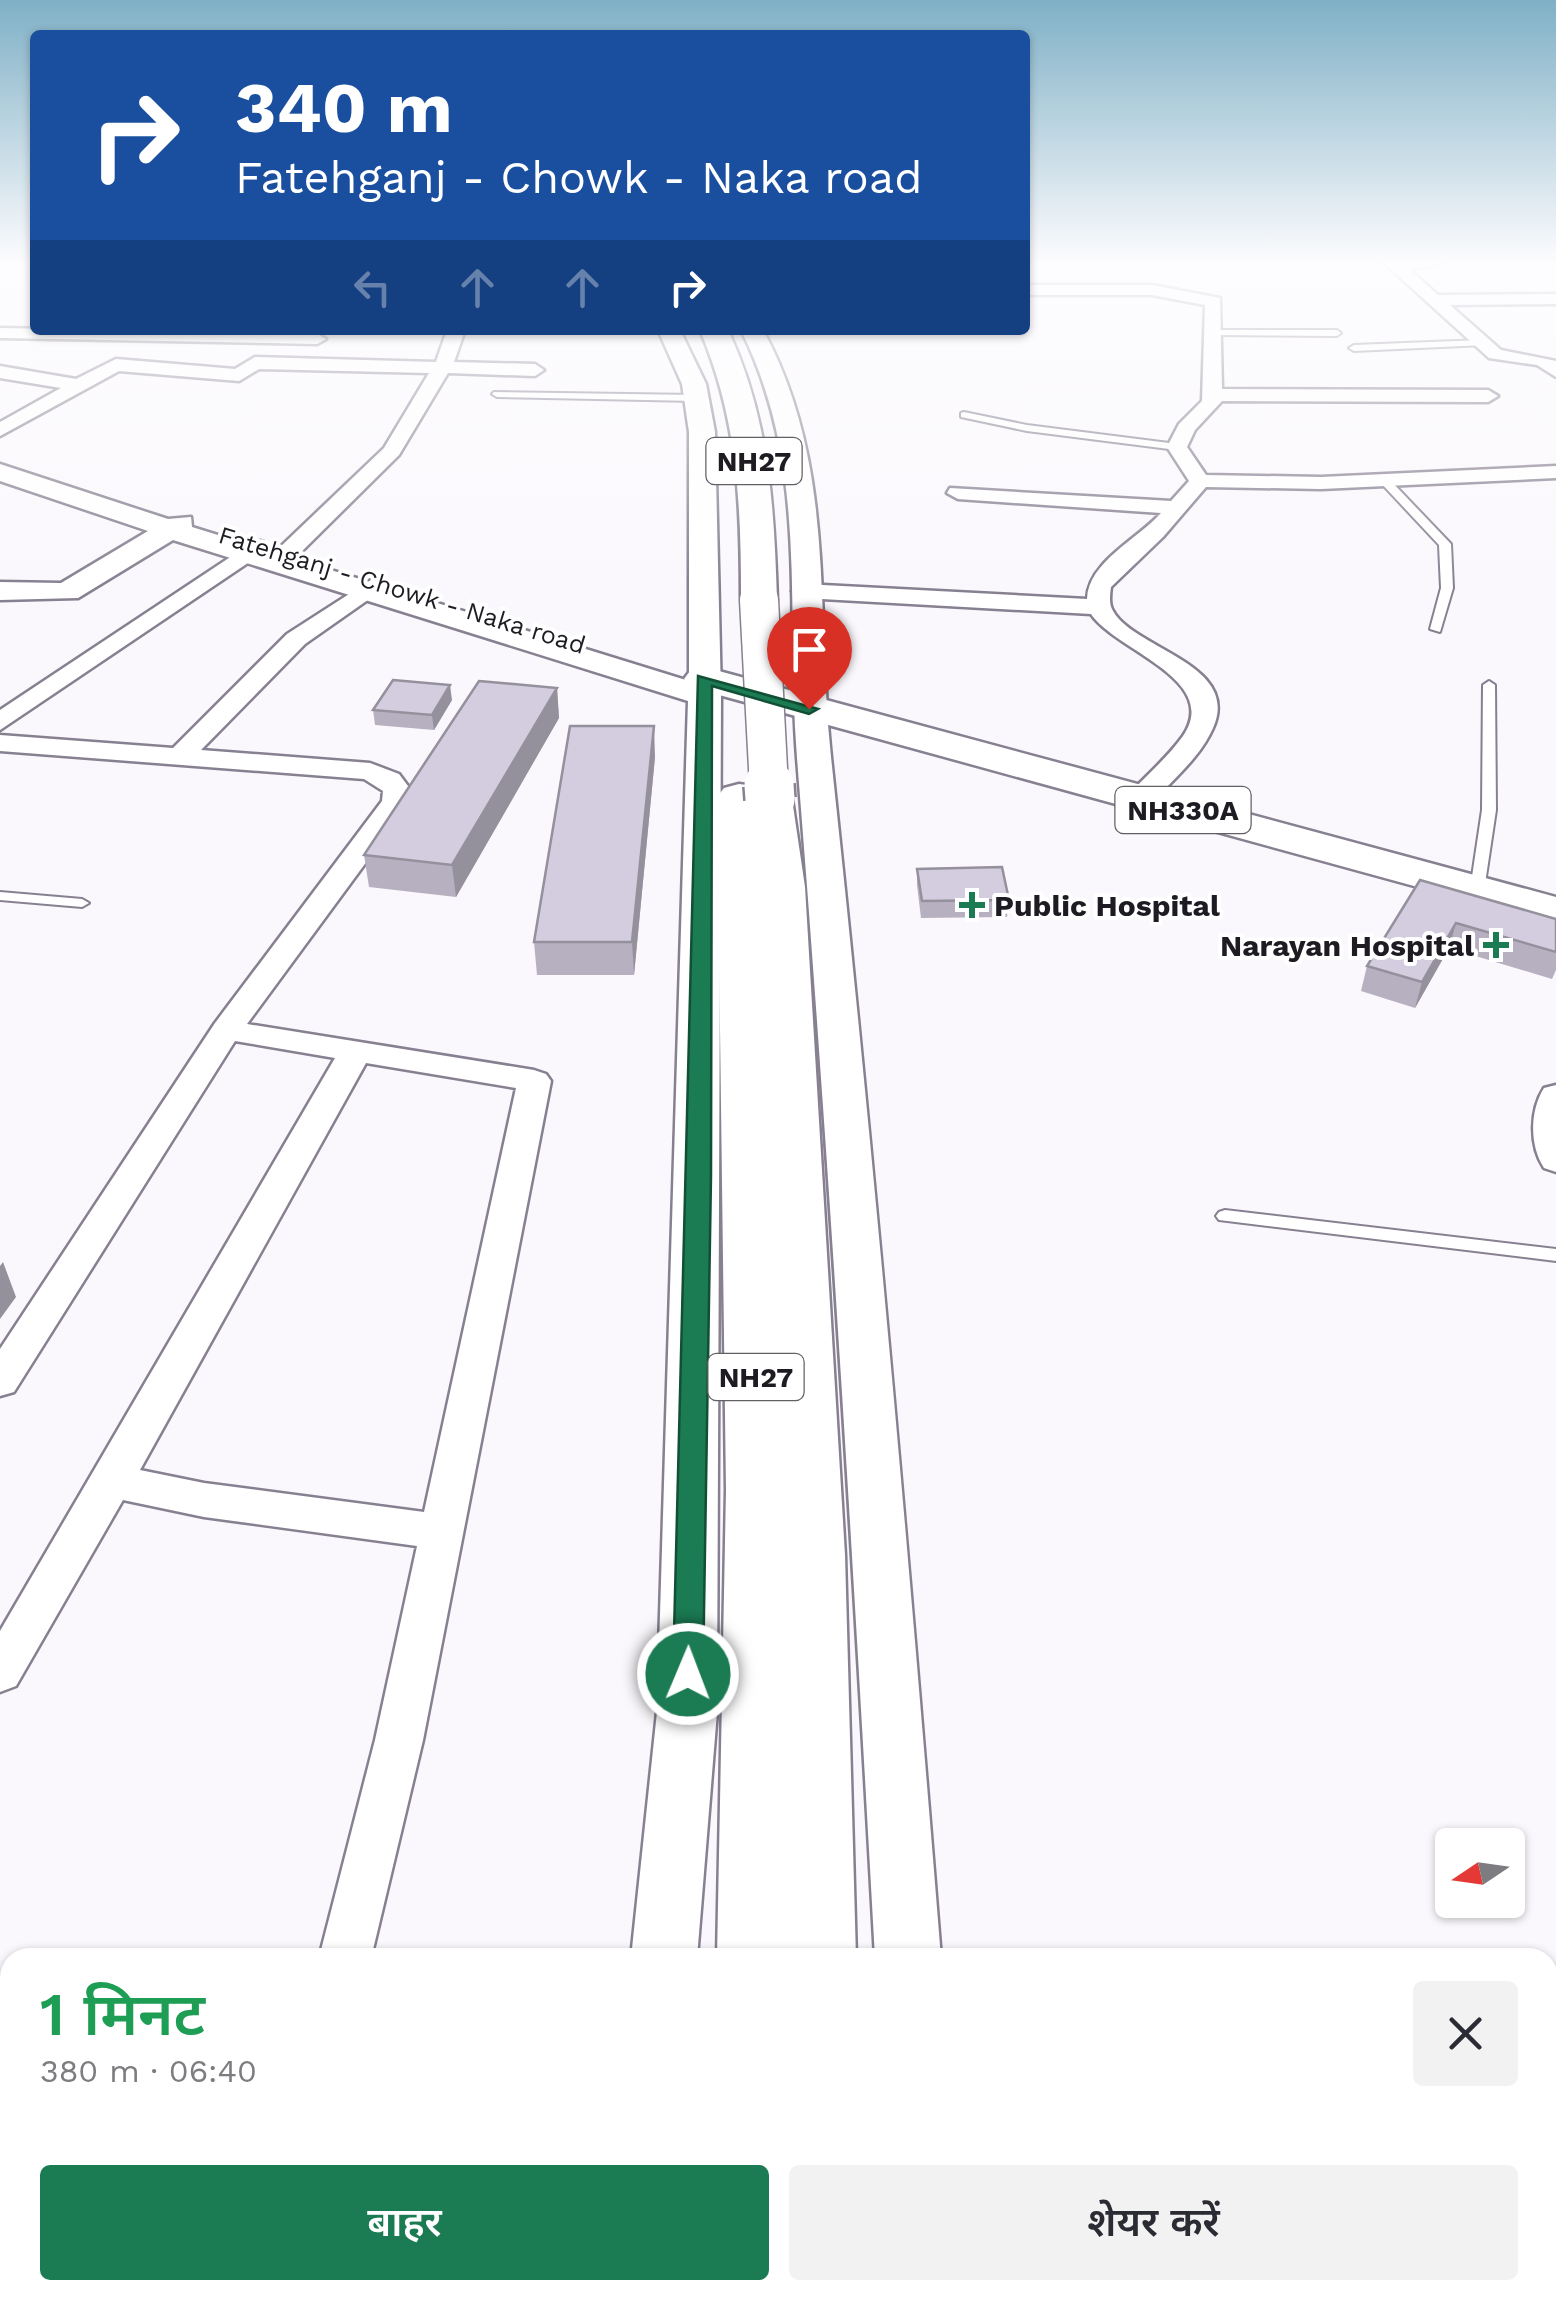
<!DOCTYPE html>
<html lang="hi">
<head>
<meta charset="utf-8">
<style>
  body { margin:0; font-family:"Work Sans","Noto Sans Devanagari",sans-serif; background:#f2f2f3; color:#2b2b33; height:100vh; display:flex; flex-direction:column; font-size:38px; white-space:nowrap }
  * { box-sizing:border-box; margin:0 }
  p { font-size:32px; color:#7c7c81 }
  .icon { flex:none; width:55px; height:55px; fill:none; stroke:currentColor; stroke-width:2; stroke-linecap:round; stroke-linejoin:round }
  .map { position:relative; flex:1; overflow:hidden }
  .details { position:absolute; left:0px; top:1948px; width:1558px; height:352px; display:flex; flex-direction:column; background:#fff; border-radius:30px 30px 0 0; box-shadow:0 2px 8px #0004 }
  .details>* { flex:none }
  .guide { position:absolute; left:30px; top:30px; width:1000px; height:305px; border-radius:10px; box-shadow:0 2px 8px #0004; background:#1a4fa0; color:#fff; overflow:hidden }
  .needle { width:65px; rotate:257deg }
  .controls { position:absolute; left:1435px; top:1828px; display:grid; gap:20px }
  .controls a { display:grid; place-items:center; width:90px; height:90px; border-radius:10px; background:#fff; box-shadow:0 2px 8px #0004; font-size:50px }
  .pin { position:absolute; display:grid; place-items:center; width:85px; height:85px; color:#fff; margin:-102px -42px; border-radius:50% 50% 50% 0; rotate:-45deg; box-shadow:0 0 10px #0007 }
  .pin .icon { rotate:45deg }
  .me { position:absolute; width:110px; margin:-55px; rotate:1deg; stroke-linejoin:round; filter:drop-shadow(0 0 8px #0008) }
  .turn { display:flex; align-items:center; gap:35px; height:210px; padding:0 40px; font-size:45px }
  .turn .icon { width:130px; height:130px; stroke-width:2.5 }
  .turn b { display:block; font-size:70px; line-height:85px }
  .lanes { display:flex; align-items:center; height:95px; padding:0 40px; background:#0003; justify-content:center; gap:50px; direction:ltr }
  .lanes .off { opacity:.35 }
  .round { display:grid; place-items:center; flex:none; width:105px; height:105px; border-radius:10px; background:#f2f2f3 }
  .summary { display:flex; align-items:center; justify-content:space-between; height:170px; padding:0 40px }
  h1 { font-size:60px; font-weight:600; line-height:75px; color:#1e9e55 }
  .primary-button { display:flex; gap:20px; margin-top:auto; padding:20px 40px }
  .primary-button a { flex:1; height:115px; border-radius:10px; background:#1b7b53; color:#fff; font-size:40px; font-weight:600; line-height:115px; text-align:center }
  .primary-button a+a { background:#f2f2f3; color:#2b2b33 }
  .map>svg:first-child { display:block }
  .lines { fill:none; stroke-linecap:round; stroke-linejoin:round }
  .service-casing { stroke:#878091; stroke-width:4 }
  .minor-casing { stroke:#878091; stroke-width:5 }
  .tertiary-casing { stroke:#878091; stroke-width:5 }
  .trunk-casing { stroke:#878091; stroke-width:5 }
  .service { fill:#fff; fill-rule:evenodd }
  .minor { fill:#fff; fill-rule:evenodd }
  .tertiary { fill:#fff; fill-rule:evenodd }
  .trunk { fill:#fff; fill-rule:evenodd }
  .trunk-bridge-far1-casing { stroke:#878091; stroke-width:41; stroke-linecap:butt }
  .trunk-bridge-casing { stroke:#878091; stroke-width:54; stroke-linecap:butt }
  .trunk-bridge-far1 { stroke:#fff; stroke-width:38 }
  .trunk-bridge { stroke:#fff; stroke-width:49 }
  .wall { fill:#b6b0c0 }
  .shaded-wall { fill:#94909c }
  .building { fill:#d4cddf; stroke:#94909c; stroke-width:2.5 }
  .route { fill:#1b7b53; stroke:#125036; stroke-width:2.5 }
  .poi-dot { fill:#1b7b53; stroke:#fff; stroke-width:4 }
  .labels { text-anchor:middle; dominant-baseline:central; stroke-width:8; stroke-linejoin:round; paint-order:stroke }
  .far-street-label { font-size:25px; fill:#1e1c22; stroke:#fff }
  .shield { fill:#fff; stroke:#626064; stroke-width:2.5 }
  .shield-label { font-size:28px; font-weight:bold; fill:#1e1c22 }
  .poi-label { font-size:30px; font-weight:bold; fill:#1e1c22; stroke:#fff; text-anchor:start }
</style>
</head>
<body>
<div class="map">
<svg width="1556" height="2299" viewBox="0 0 1556 2299">
  <rect width="100%" height="100%" fill="#faf8fc"/>
  <g class="lines">
    <defs>
      <path id="service" d="M1212,330h125l4,3 -4,3 -122,-1z
        M1482,340l3,5 -131,6 -5,-3 5,-3z
        M494,392l202,3 5,3 -5,3 -199,-4 -5,-3z
        M964,412l63,13 150,19 5,3 -5,3 -150,-19 -66,-14v-4z
        M1380,478h8l63,66 2,44 -13,44 -10,-3 11,-41 -2,-43 -59,-63z
        M1489,681l6,4 1,125 -12,80 -7,4 -7,-4 12,-80 1,-125z
        M0,892l82,7 7,4 -7,4 -82,-7z
        M1225,1210l331,39v12l-337,-41 -3,-4 3,-4z"/>
      <path id="minor" d="M1383,262h69l-43,7 29,26 118,-1v10l-106,1 51,45 55,11v16l-19,-12 -48,-7z
        M1025,285h127l68,13 2,91 266,1 10,6 -10,6 -266,-1 -27,29 -8,17 19,28 115,2 235,-11v12l-235,11 -115,-2 -43,50 -52,50c-1,7 -2,16 1,22 19,40 130,54 101,119 -13,30 -42,53 -63,77h-20l-4,-6 4,-6c18,-19 38,-36 53,-57 39,-57 -67,-85 -92,-122l-287,-16 -12,-7 12,-7 283,15c1,-37 51,-60 74,-86l-203,-14 -11,-6 3,-5 221,13 18,-20 -22,-34 12,-23 23,-23 3,-96 -53,-10h-127z
        M0,328l317,6 9,5 -9,5 -317,-6z
        M447,330h18l-11,32 81,2 9,6 -9,6 -87,-3 -49,82 -107,106h-16v-10l108,-103 45,-75 -170,-4 -20,12 -120,-10 -119,65v-14l61,-34 -61,-10v-12l76,13 40,-20 119,10 20,-12 181,5z
        M256,540l8,2v10l-264,178v-20z
        M374,578l8,2v10l-77,54 -104,106 169,13 29,11 12,16 -5,18 -159,216 287,46 12,4 5,7 -128,659 -52,218h-52l56,-218 42,-194 -213,-29 -81,-17 -107,186 -16,6v-61l335,-573 -100,-17 -221,351 -14,4v-47l215,-326 167,-222 1,-10 -19,-12 -364,-28v-16l173,13 114,-114zM366,1063l150,25 -92,424 -220,-29 -64,-13z
        M1556,1085v87l-12,-4c-15,-23 -14,-58 0,-80z
        M0,2039l10,2v54l-10,-2z"/>
      <path id="tertiary" d="M658,330h22l26,54 9,48 6,264 -4,1016 -20,246h-66l26,-246 31,-1011 -515,-161 -95,58 -78,2v-18l61,1 87,-52 -148,-50v-17l168,55 23,-2 1,10 497,154v-249l-7,-48z
        M741,330h22c74,137 52,278 68,427 43,400 78,800 110,1201h-66c-22,-401 -46,-801 -78,-1200 -12,-149 13,-290 -56,-428z
        M594,2290h76l-1,9h-76z
        M885,2290h76v9h-76z"/>
      <path id="trunk" d="M700,330h28c41,88 46,174 49,270l-5,8h-26l-5,-8c0,-96 -3,-181 -41,-270z
        M704,667l852,230v28l-866,-238 -6,-8 6,-8z
        M739,784l46,6 7,9 13,88 40,668 11,403h-139l9,-468 -9,-693 7,-9z
        M704,2290h158v9h-158z"/>
    </defs>
    <use href="#service" class="service-casing"/>
    <use href="#minor" class="minor-casing"/>
    <use href="#tertiary" class="tertiary-casing"/>
    <use href="#trunk" class="trunk-casing"/>
    <use href="#service" class="service"/>
    <use href="#minor" class="minor"/>
    <use href="#tertiary" class="tertiary"/>
    <use href="#trunk" class="trunk"/>
    <defs>
      <path id="trunk-bridge-far1" d="M759,600l10,187"/>
      <path id="trunk-bridge" d="M769,785l1,14"/>
    </defs>
    <use href="#trunk-bridge-far1" class="trunk-bridge-far1-casing"/>
    <use href="#trunk-bridge" class="trunk-bridge-casing"/>
    <use href="#trunk-bridge-far1" class="trunk-bridge-far1"/>
    <use href="#trunk-bridge" class="trunk-bridge"/>
  </g>
  <path class="wall" d="M557,688l2,30 -103,179 -87,-10 -5,-32z
    M452,700l-18,30 -59,-5 -2,-15z
    M655,757l-21,218h-97l-3,-33z
    M917,869l92,31 -2,17 -86,1 -4,-33z
    M1420,880l136,39v51l-4,9 -103,-31 -34,60 -54,-17 6,-25z"/>
  <path class="shaded-wall" d="M450,685l2,15 -18,30 -2,-15z
    M557,688l2,30 -103,179 -4,-32z
    M654,726l1,31 -21,218 -2,-33z
    M1456,923l-7,25 -34,60 7,-26z
    M3,1262l13,35 -16,22v-53z"/>
  <path class="building" d="M393,680l57,5 -18,30 -59,-5z
    M479,681l78,7 -105,177 -88,-10z
    M570,726h84l-22,216h-98z
    M1002,867l7,33 -87,1 -5,-32z
    M1420,880l136,39v33l-100,-29 -34,59 -55,-16z"/>
  <linearGradient id="sky" x2="0" y2="1"><stop stop-color="#7fb0c6"/><stop offset="0.45" stop-color="#fdfcfe"/><stop offset="1" stop-color="#fdfcfe" stop-opacity="0"/></linearGradient>
  <rect width="1556" height="584" fill="url(#sky)"/>
  <path class="route" d="M698,676l120,33 -9,5 -97,-28 -1,490 -8,498 -4,9 -11,3 -11,-3 -4,-9z"/>
  <g class="poi-dot">
    <path d="M967 890h10v10h10v10h-10v10h-10v-10h-10v-10h10z"/>
    <path d="M1491 930h10v10h10v10h-10v10h-10v-10h-10v-10h10z"/>
  </g>
  <g class="labels">
    <g class="far-street-label">
      <text transform="translate(402 590) rotate(17)">Fatehganj - Chowk - Naka road</text>
    </g>
    <g class="shield">
      <rect x="706.5" y="438" width="95" height="46" rx="8"/>
      <rect x="1115.5" y="787" width="135" height="46" rx="8"/>
      <rect x="708.5" y="1354" width="95" height="46" rx="8"/>
    </g>
    <g class="shield-label">
      <text x="754" y="461">NH27</text>
      <text x="1183" y="810">NH330A</text>
      <text x="756" y="1377">NH27</text>
    </g>
    <g class="poi-label">
      <text x="994" y="905">Public Hospital</text>
      <text x="1474" y="945" text-anchor="end">Narayan Hospital</text>
    </g>
  </g>
</svg>
<div class="controls">
<a><svg class="needle" viewBox="-14 -14 28 28"><path d="M0-13l5 13h-10z" fill="#e53935"/><path d="M0 13l5-13h-10z" fill="#7c7c81"/></svg></a>
</div>
<div class="pin" style="left:809px;top:709px;background:#d93025"><svg class="icon" aria-label="arrive" viewBox="0 0 24 24"><path d="M6 21V4h12l-3 4 3 4H6"/></svg></div>
<svg class="me" style="left:688px;top:1674px" viewBox="-20 -20 40 40"><circle r="17" fill="#1b7b53" stroke="#fff" stroke-width="3"/><path d="M0-11L8 9 0 5-8 9z" fill="#fff"/></svg>
<div class="guide">
<div class="turn"><svg class="icon" aria-label="right" viewBox="0 0 24 24"><path d="M7 20v-9h11M14 6l5 5-5 5"/></svg><div><b>340 m</b>Fatehganj - Chowk - Naka road</div></div>
<div class="lanes"><svg class="icon off" aria-label="left" viewBox="0 0 24 24"><path d="M17 20v-9H6M10 6l-5 5 5 5"/></svg><svg class="icon off" aria-label="ahead" viewBox="0 0 24 24"><path d="M12 20V5M6 11l6-6 6 6"/></svg><svg class="icon off" aria-label="ahead" viewBox="0 0 24 24"><path d="M12 20V5M6 11l6-6 6 6"/></svg><svg class="icon" aria-label="right" viewBox="0 0 24 24"><path d="M7 20v-9h11M14 6l5 5-5 5"/></svg></div>
</div>
<section class="details">
<div class="summary"><div><h1>1 मिनट</h1><p>380 m · 06:40</p></div><a class="round"><svg class="icon" aria-label="close" viewBox="0 0 24 24"><path d="M6 6l12 12M18 6L6 18"/></svg></a></div>
<div class="primary-button"><a>बाहर</a><a>शेयर करें</a></div>
</section>
</div>
</body>
</html>
